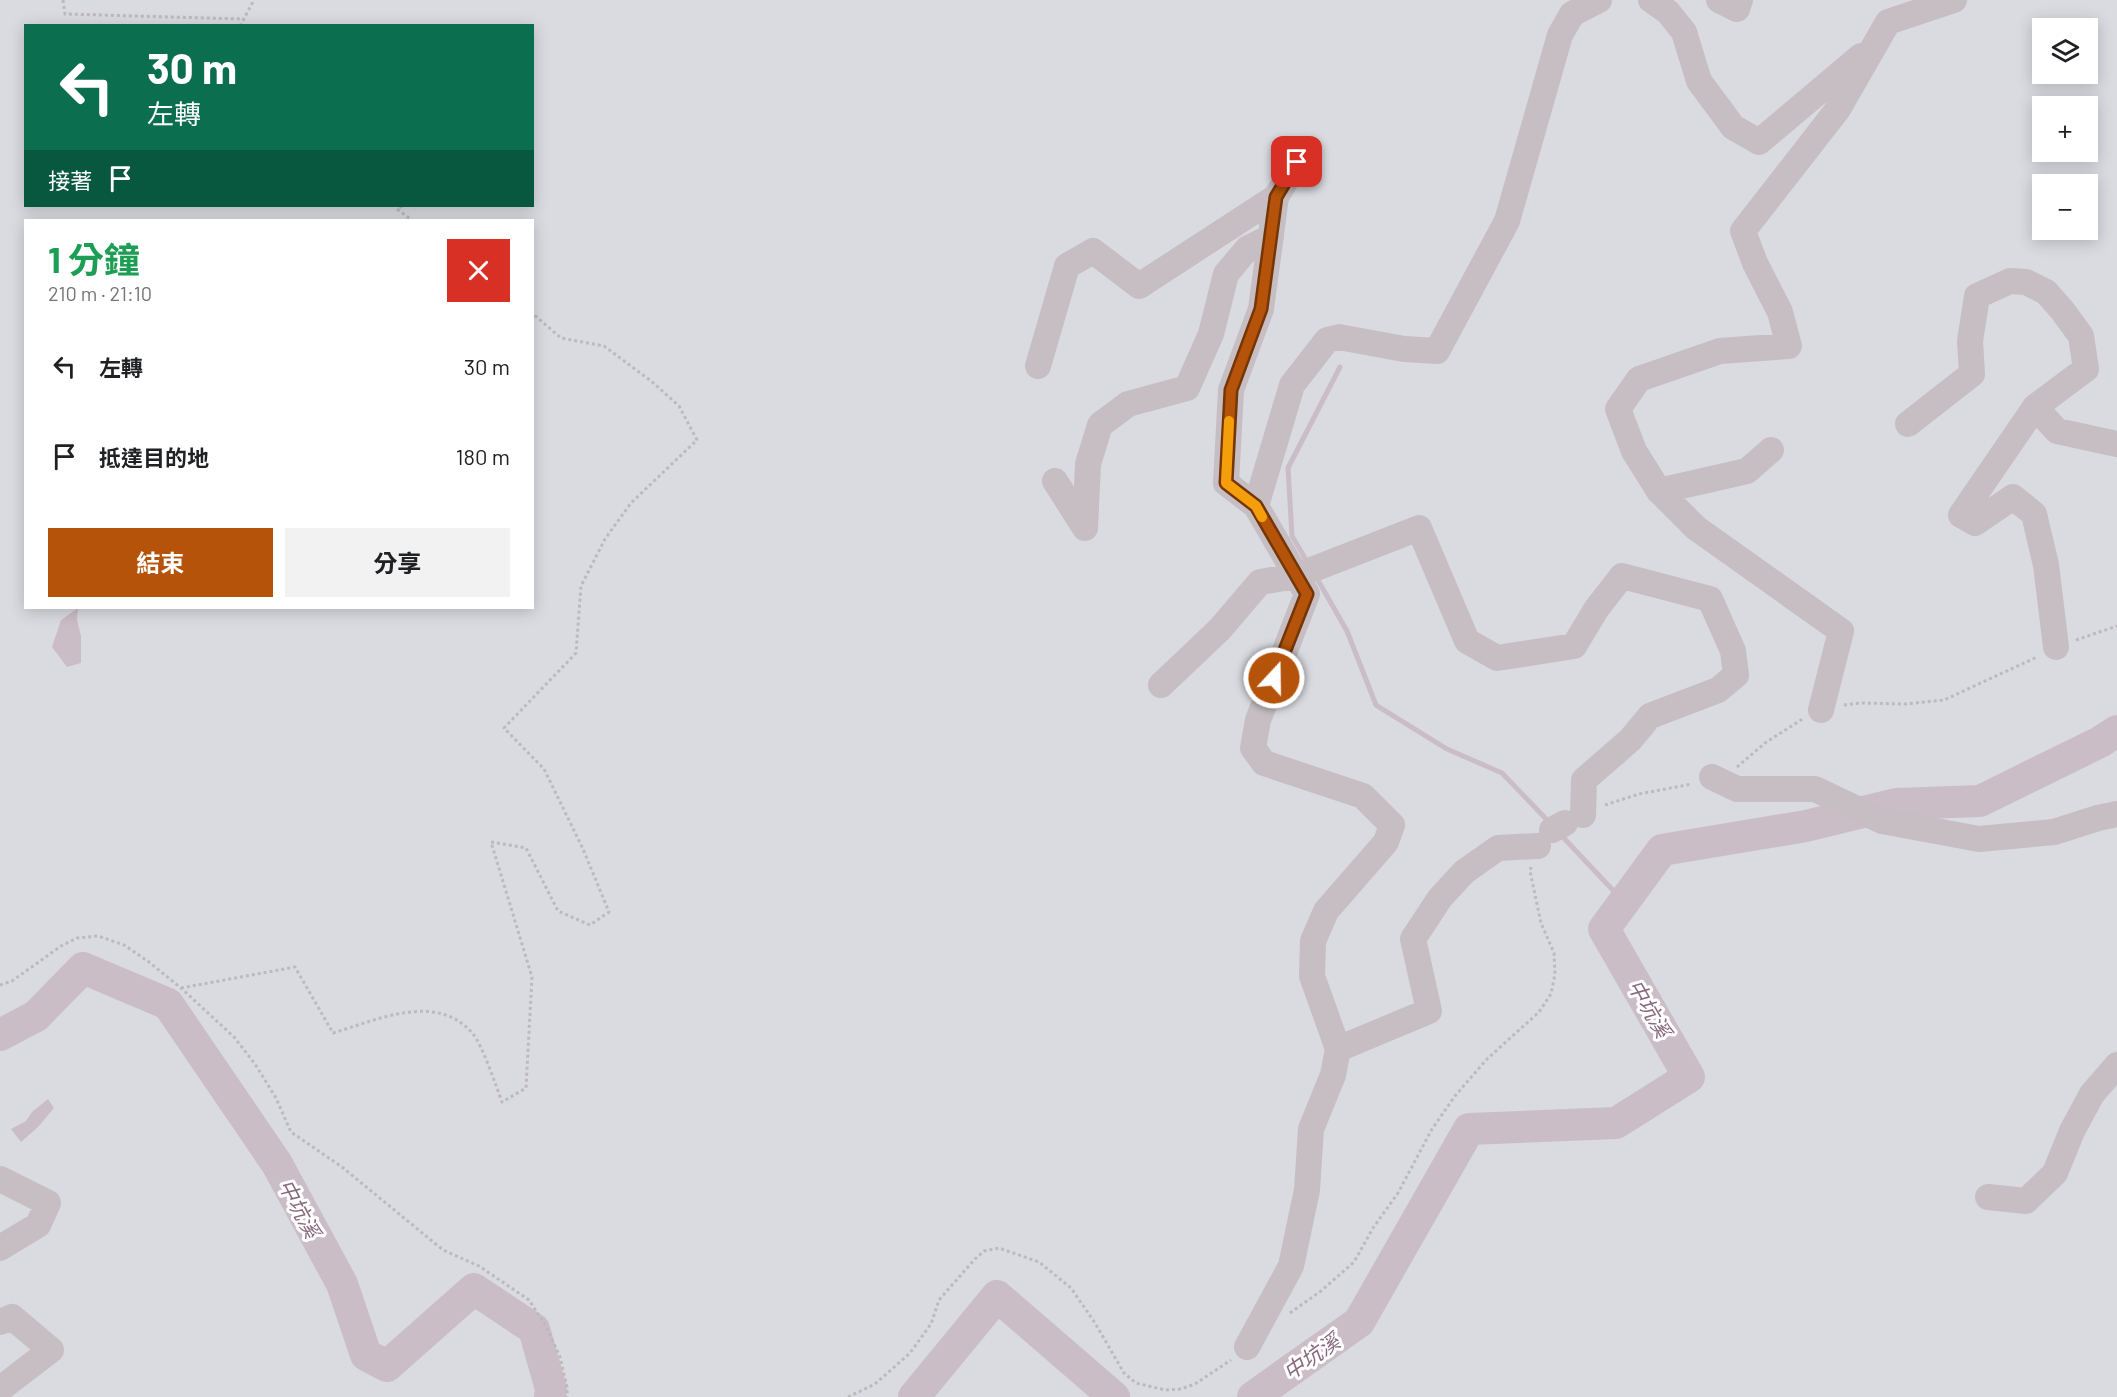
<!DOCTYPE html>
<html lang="zh-TW">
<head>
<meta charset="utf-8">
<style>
  body { margin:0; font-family:Barlow,"Noto Sans TC",sans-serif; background:#f2f2f2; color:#202124; height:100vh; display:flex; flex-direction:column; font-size:22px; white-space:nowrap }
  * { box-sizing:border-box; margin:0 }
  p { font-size:20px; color:#757577 }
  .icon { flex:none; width:33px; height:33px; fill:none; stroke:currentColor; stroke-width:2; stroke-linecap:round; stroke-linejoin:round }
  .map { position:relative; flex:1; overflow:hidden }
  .panel { position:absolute; left:24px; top:219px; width:510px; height:390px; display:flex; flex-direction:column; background:#fff; border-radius:0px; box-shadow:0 3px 15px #0003 }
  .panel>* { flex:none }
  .top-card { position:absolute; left:24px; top:24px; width:510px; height:183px; border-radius:0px; box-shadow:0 3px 15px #0003; background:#0b6e4f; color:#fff; overflow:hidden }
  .tools { position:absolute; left:2032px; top:18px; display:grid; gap:12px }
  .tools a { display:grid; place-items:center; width:66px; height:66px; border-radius:0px; background:#fff; box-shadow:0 3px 15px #0003; font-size:30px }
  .pin { position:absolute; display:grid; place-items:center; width:51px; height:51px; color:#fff; margin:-26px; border-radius:12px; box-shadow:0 3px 9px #0006 }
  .me { position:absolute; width:66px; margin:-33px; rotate:21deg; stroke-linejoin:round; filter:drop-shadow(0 0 4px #0008) }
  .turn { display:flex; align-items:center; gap:21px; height:126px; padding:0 24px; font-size:27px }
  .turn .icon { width:78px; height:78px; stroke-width:2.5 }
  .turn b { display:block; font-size:42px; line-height:51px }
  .then { display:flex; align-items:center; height:57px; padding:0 24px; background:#0003; gap:12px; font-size:22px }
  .round { display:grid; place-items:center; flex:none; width:63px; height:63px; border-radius:0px; background:#f2f2f2 }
  .overview { display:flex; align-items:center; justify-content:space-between; height:102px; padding:0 24px }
  h1 { font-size:36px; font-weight:700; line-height:45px; color:#1e9e55 }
  .button { display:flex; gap:12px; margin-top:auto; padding:12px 24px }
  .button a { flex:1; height:69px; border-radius:0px; background:#b45309; color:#fff; font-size:24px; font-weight:700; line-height:69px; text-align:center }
  .button a+a { background:#f2f2f2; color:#202124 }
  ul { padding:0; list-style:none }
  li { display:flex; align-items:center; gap:18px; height:90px; padding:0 24px }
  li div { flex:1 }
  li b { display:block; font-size:22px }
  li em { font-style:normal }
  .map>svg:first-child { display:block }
  .green { fill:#d9dbe1; fill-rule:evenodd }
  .water { fill:#cbbdc5 }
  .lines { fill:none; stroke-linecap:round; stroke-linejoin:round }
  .stream { stroke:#cbbdc5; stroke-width:5 }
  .river { stroke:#cbbdc5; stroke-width:32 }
  .path { stroke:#beb9bb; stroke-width:3; stroke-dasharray:3 3; stroke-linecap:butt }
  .minor { stroke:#c6bec2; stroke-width:26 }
  .route-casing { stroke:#753606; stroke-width:15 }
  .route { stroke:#b45309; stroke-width:10 }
  .slow { stroke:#f59e0b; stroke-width:10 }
  .labels { text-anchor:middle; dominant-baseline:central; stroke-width:6; stroke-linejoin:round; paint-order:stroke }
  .water-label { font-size:21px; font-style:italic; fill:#87697b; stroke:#fff }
</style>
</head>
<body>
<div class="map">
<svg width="2117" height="1397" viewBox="0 0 2117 1397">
  <rect width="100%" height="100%" fill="#f5f7f8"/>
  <path class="green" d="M0,0h2117v1397h-2117zM26,26h506v180h-506zM2043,28h45v46h-45zM2043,106h45v46h-45zM2043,184h45v46h-45zM26,220h506v388h-506z"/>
  <path class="water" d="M78,608l-1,12 4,16v27l-14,4 -15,-20 9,-27z
    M48,1099l6,9 -16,19 -17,15 -10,-13 15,-8 6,-9z"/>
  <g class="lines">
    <path class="stream" d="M1309,565l-17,-29 -4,-68 52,-101
      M1315,575l32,56 29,74 71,44 55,24 48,50
      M1560,834l64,68"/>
    <path class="river" d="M0,1035l36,-19 47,-48 85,36 109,160 65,120 24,71 21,11 87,-77 60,40 17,60 -1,8
      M914,1397l83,-101 117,101
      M1253,1397l106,-75 110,-193 147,-6 73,-46 -85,-148 58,-79 144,-24 90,-22 84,-3 120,-59 17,-11"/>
    <path class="path" d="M63,0l2,14 177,5
      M240,26l14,-26
      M402,206l-5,3 15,11
      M2076,640l41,-14
      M1844,705l17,-2 44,1 39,-4 93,-43
      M1737,767l28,-24 39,-25
      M1605,805l34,-11 53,-10
      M0,985l12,-4 49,-35 16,-8 21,-2 26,9 25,17 32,26 53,49 21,27 21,34 15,34 51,35 101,83 36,16 50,34 17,26 14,31 7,30v10
      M181,988l114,-21 38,66c44,-13 104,-42 140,1 9,10 23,52 29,68l24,-14 6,-111 -41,-135 35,6 32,63 32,14 19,-13 -26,-63 -39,-80 -40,-41 72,-75 5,-67 24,-47 26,-36 66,-63 -18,-34 -28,-25 -47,-35 -43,-8 -29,-25
      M1290,1313l31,-22 33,-29 19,-34 25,-35 34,-64 23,-33 31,-36 53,-48 12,-18 4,-20 -1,-21 -13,-30 -11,-52 1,-4
      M848,1397l27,-13 35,-31 21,-29 8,-24 36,-41 9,-8 15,-3 40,14 32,26 24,35 29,50 12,10 29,7 16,-1 14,-5 36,-24"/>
    <path class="minor" d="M1651,0l17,12 16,20 15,49 34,46 26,15 102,-86
      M1719,0l18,9 3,-9
      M1038,366l29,-100 26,-15 46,35 137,-89
      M2035,407l-74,108 14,8 38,-26 21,17 12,51 10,82
      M1908,424l64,-50 -2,-33 7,-45 33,-15 16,1 20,10 16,18 19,26 5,33 -51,38 22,24 60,13
      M1055,481l30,47 3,-64 12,-39 28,-21 59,-16 24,-54 15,-60 21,-25 24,-12
      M1659,491l88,-20 24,-21
      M1256,506l36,-121 35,-45 12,-3 65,12 33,2 70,-130 53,-186 12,-21 27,-14
      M1161,685l59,-56 40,-47 36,-6 123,-48 48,113 30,17 77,-12 23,-38 25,-32 88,23 23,52 3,24 -18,15 -68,26 -20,24 -46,40 -1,35
      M1821,710l20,-79 -145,-103 -37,-37 -25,-40 -16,-42 21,-30 81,-28 69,-5 -9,-34 -25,-49 -12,-32 95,-122 50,-87 66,-22
      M1712,777l25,12h78l67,32 97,18 75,-7 44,-14 19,-4
      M1552,830l13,-7
      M1338,1049l91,-38 -16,-72 27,-41 24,-26 34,-24 40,-2
      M0,1179l48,24 -10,22 -38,23
      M1988,1197l38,4 29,-28 17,-42 20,-37 25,-29
      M0,1322l12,-5 39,33 -51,39
      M1247,1347l44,-81 16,-76 4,-61 22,-54 5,-26 -26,-73 1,-35 13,-30 60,-69 6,-17 -29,-29 -99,-33 -11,-15 5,-28 49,-126 -51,-88 -30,-23 5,-93 30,-81 15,-112 21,-35"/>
  </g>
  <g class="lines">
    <defs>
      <path id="route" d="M1274,678l33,-84 -51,-88 -30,-23 5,-93 30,-81 15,-112 21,-35"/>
    </defs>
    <use href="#route" class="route-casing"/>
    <use href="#route" class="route"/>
    <path class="slow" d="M1229,421l-3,62 30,23 6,11"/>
  </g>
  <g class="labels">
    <g class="water-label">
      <text transform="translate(1650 1008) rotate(60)">中坑溪</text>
      <text transform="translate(300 1208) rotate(62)">中坑溪</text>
      <text transform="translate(1311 1356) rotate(-35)">中坑溪</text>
    </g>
  </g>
</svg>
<div class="tools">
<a><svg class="icon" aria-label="layers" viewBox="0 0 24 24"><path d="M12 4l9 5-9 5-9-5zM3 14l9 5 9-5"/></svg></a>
<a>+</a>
<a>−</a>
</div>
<div class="pin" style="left:1297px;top:162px;background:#d93025"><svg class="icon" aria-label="arrive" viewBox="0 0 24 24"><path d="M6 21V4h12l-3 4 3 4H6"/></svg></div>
<svg class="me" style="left:1274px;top:678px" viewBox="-20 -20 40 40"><circle r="17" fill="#b45309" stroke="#fff" stroke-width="3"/><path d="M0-11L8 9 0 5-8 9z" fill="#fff"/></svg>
<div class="top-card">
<div class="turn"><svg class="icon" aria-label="left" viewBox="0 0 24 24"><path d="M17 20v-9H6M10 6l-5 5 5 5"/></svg><div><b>30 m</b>左轉</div></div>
<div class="then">接著<svg class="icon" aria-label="arrive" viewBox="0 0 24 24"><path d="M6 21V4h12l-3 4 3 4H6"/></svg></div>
</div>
<section class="panel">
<div class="overview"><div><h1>1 分鐘</h1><p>210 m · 21:10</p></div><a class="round" style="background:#d93025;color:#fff"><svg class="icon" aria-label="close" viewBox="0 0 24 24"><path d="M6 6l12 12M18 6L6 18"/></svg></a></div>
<ul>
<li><svg class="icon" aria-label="left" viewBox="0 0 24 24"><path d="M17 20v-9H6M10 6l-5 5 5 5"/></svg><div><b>左轉</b></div><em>30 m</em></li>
<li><svg class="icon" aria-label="arrive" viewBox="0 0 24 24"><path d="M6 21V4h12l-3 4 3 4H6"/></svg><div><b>抵達目的地</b></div><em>180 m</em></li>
</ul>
<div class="button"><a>結束</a><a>分享</a></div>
</section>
</div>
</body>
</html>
